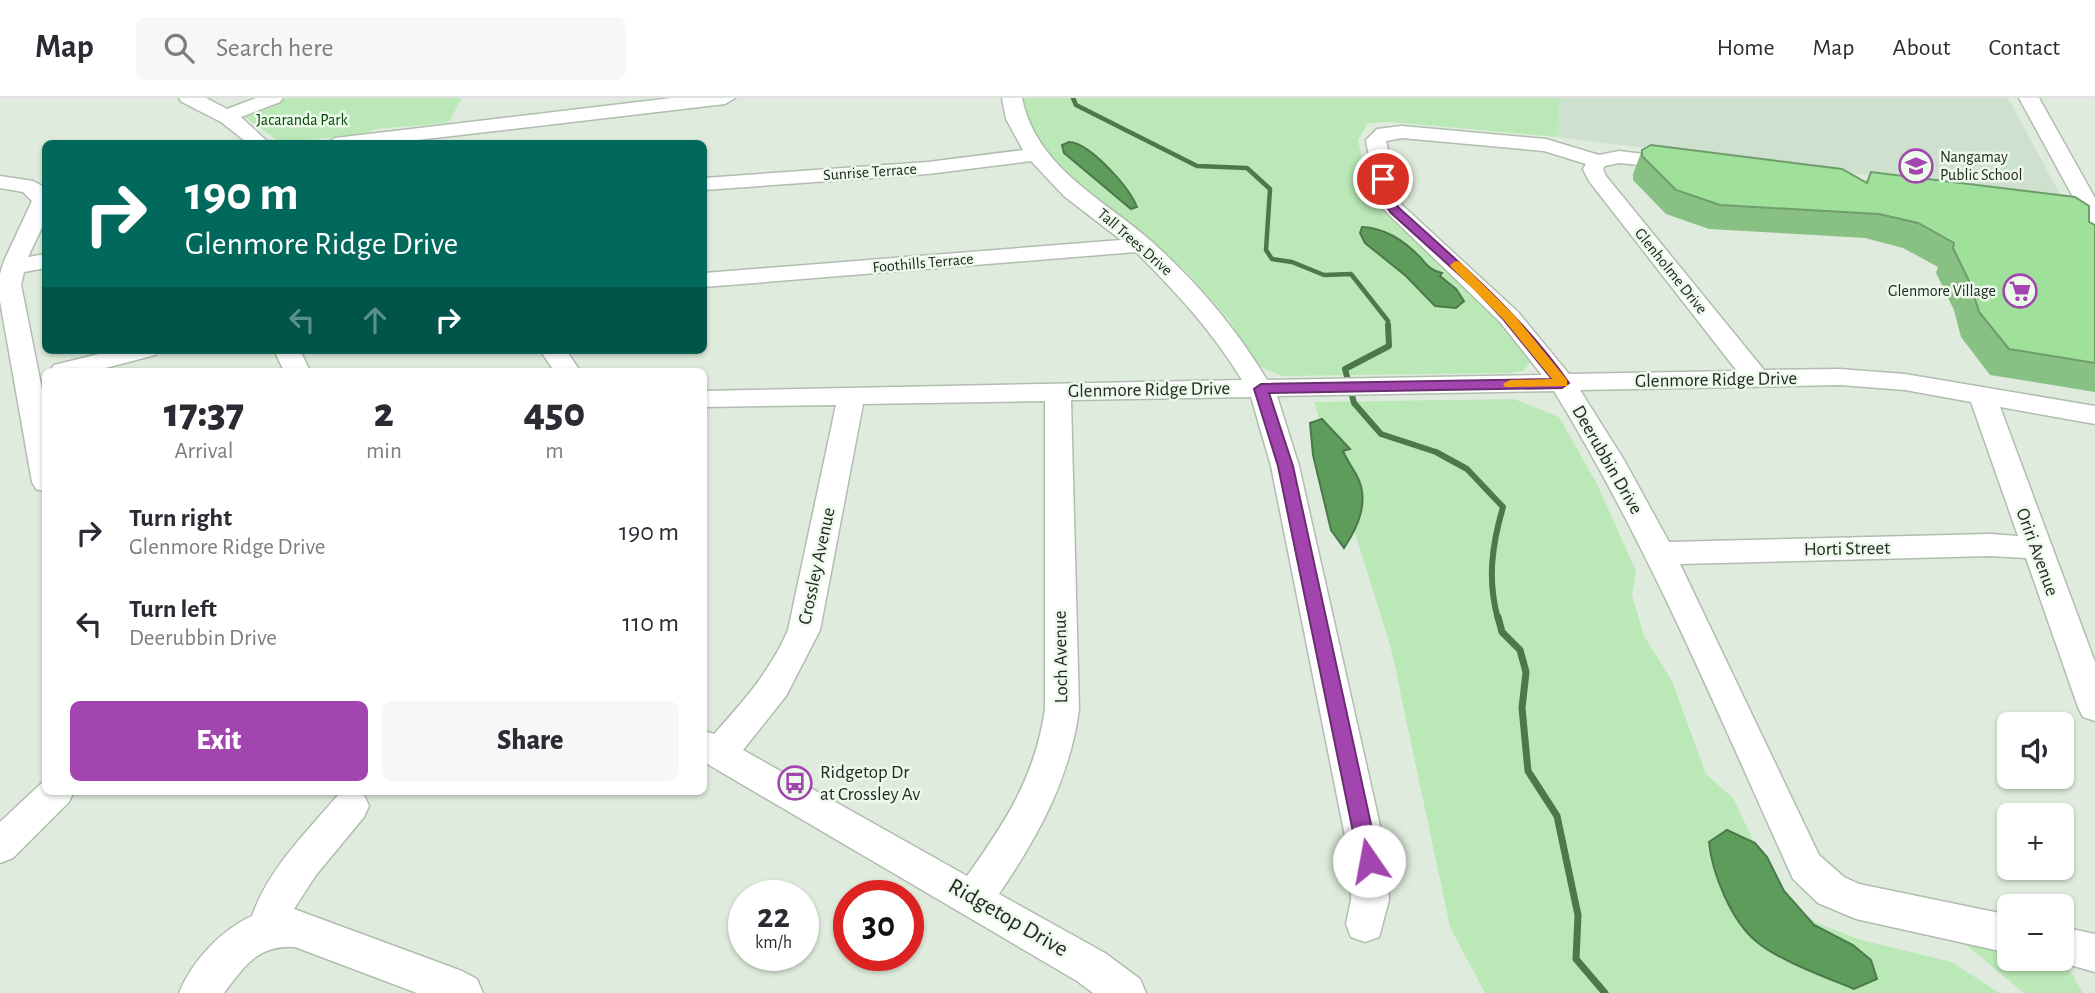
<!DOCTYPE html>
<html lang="en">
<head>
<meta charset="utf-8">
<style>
  body { margin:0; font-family:"Alegreya Sans",sans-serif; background:#f7f7f7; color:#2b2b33; height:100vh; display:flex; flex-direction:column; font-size:26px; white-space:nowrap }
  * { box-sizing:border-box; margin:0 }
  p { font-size:23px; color:#7c7c81 }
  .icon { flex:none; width:38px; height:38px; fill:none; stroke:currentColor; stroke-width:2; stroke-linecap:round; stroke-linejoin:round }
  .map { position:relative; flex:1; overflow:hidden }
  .sheet { position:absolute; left:42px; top:270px; width:665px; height:427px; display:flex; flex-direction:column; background:#fff; border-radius:10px; box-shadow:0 2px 5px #0004 }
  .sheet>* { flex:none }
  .top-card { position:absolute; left:42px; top:42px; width:665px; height:214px; border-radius:10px; box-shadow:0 2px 5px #0004; background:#00695c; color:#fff; overflow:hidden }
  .tools { position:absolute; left:1997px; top:614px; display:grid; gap:14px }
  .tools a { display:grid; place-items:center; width:77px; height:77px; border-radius:10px; background:#fff; box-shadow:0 2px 5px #0004; font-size:35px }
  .speed { position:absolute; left:728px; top:782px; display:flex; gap:14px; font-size:35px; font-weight:700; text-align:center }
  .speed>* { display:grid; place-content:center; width:91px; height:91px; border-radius:50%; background:#fff; box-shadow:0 2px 5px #0004; line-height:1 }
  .speed small { font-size:18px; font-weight:400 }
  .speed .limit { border:10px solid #d22; background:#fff; color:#111 }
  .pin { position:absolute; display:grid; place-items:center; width:60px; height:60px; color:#fff; margin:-30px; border:4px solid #fff; border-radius:50%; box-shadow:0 2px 7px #0007 }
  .me { position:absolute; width:77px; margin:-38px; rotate:348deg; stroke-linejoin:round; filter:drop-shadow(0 0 5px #0008) }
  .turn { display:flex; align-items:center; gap:24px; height:147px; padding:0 28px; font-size:32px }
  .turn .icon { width:91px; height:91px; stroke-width:2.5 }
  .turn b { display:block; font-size:49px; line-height:60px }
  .lanes { display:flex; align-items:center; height:66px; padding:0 28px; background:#0003; justify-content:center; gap:35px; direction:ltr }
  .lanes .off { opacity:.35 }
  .eta { display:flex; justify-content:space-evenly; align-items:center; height:119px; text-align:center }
  .eta b { font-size:42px; font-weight:800; line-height:49px }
  .primary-button { display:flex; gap:14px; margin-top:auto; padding:14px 28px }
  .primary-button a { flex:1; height:80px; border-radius:10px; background:#a345ae; color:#fff; font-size:28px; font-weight:800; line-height:80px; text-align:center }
  .primary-button a+a { background:#f7f7f7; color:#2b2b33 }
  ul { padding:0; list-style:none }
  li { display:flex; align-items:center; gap:21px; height:91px; padding:0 28px }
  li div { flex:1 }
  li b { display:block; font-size:26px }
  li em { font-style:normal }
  header { display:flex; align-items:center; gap:42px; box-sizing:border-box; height:98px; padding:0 35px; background:#fff; border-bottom:2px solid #e1e1e2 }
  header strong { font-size:33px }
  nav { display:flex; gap:38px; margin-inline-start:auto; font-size:24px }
  .search { width:490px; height:63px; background:#f7f7f7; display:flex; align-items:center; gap:18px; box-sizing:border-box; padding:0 24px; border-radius:10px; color:#7c7c81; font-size:26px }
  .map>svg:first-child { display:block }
  .built { fill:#cee1ce }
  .green { fill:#bae8b7 }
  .water { fill:#5e9c5b; stroke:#4c794a; stroke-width:2 }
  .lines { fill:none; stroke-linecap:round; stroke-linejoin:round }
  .stream-far2 { stroke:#4c794a; stroke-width:4.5 }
  .stream-far1 { stroke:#4c794a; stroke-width:6 }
  .stream { stroke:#4c794a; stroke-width:7 }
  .minor-casing { stroke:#b0bdaf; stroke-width:3 }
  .minor { fill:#fff; fill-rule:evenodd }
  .wall { fill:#89c185 }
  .building { fill:#9fe09b; stroke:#6f9d6c; stroke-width:2 }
  .route { fill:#a345ae; stroke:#6a2d71; stroke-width:2 }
  .slow { fill:#f59e0b }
  .labels { text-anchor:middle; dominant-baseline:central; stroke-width:5; stroke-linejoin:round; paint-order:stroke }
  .far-park-label { font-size:16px; fill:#024906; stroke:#ecf9eb }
  .far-poi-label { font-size:16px; fill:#232823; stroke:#ecf9eb; text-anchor:start }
  .far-street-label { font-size:16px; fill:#232823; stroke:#ecf9eb }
  .street-label { font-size:19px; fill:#232823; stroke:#ecf9eb }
  .poi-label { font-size:19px; fill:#232823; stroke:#ecf9eb; text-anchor:start }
  .near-street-label { font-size:23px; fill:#232823; stroke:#ecf9eb }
</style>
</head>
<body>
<header>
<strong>Map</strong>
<div class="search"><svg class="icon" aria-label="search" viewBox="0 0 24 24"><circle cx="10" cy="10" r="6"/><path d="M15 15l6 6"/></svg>Search here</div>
<nav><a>Home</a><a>Map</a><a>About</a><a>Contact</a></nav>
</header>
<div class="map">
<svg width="2095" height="895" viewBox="0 0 2095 895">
  <rect width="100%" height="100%" fill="#dfecdd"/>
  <path class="built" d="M1559,0h449l52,96 -10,4 -493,-61z"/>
  <path class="green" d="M288,0h174l-12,22 -5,3 -70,6 -11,5 -79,8 -8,-2 -35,-25z
    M1021,0h538l-2,39 -165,-15 -24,1 -10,17 15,64 39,31 65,61 55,65 -9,10 -14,2 -227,3 -23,-10 -30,-46 -44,-50 -121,-99 -22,-26 -14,-23z
    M1514,301l45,18 38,67 39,87 -4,24 12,41 28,45 34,93 27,24 45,94 37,30 46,18 91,22 47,31h-514l-35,-66 -59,-279 -77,-246z
    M1965,846l44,10v5h24l35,8 15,26h-59z"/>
  <path class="water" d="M1069,44c21,1 60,45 68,65l-6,2 -67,-56 -2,-8z
    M1362,129c23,1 41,13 58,30 7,8 11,14 22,16l-2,3 16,13 8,12 -8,7 -21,-2 -29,-30 -41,-33 -5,-10z
    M1322,321l28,30 -7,2c4,9 9,16 14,25 13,25 1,51 -13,72l-13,-18 -18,-75 -3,-32z
    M1727,732l28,13 12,14 17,34 30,34 39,20 18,15 6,19 -23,10c-26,-11 -76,-29 -97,-47 -25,-20 -45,-68 -48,-100z"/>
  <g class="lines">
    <path class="stream-far2" d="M1073,0l3,7 121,61 50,2 23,21 -4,61 6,9 20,3 32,13 27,-1 37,47v6"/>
    <path class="stream-far1" d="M1388,227l1,21 -44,23 9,34 27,31 55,18 31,17 36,38c-11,38 -16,73 -5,112"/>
    <path class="stream" d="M1498,519l4,15 18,18 6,22 -4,36 6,63 29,45 21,99 -2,44 29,34"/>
    <defs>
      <path id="minor" d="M179,0h27l21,11 29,-11h27l-3,4 -39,15 29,27h-21l-28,-22 -39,-20z
        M672,0h63l-10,6 -342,40h-58l10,-6z
        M1002,0h20c14,69 80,100 129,143 45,40 85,87 116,139l275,-5 -42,-53 -119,-115 -5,-11 -10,-56 11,-11 25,-3 144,13 53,16 20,-4 67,8 3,4 -3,4 -7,2 -60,-6 -14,3 -2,3 3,7 158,194 76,-1 65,5 190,32v18l-95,-17 95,255v59l-12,-4 -5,-10 -52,-149 -36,-2 -310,8 139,291 25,22 15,7 150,31v38l-153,-34 -38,-16 -25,-24c-75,-165 -144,-333 -239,-488l-277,5 22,70 89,395 1,39 -10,37 -14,5 -14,-5 -5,-13 5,-24 -1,-39 -79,-395 -20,-69 -180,3 8,309c-9,70 -41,127 -80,185l106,59 35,26 6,14h-53l-16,-12 -373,-219v-31l10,3c29,-32 57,-64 74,-104l48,-225 -132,2v-16l538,-11c-29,-48 -66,-88 -106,-128l-432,35v-14l417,-33 -57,-44 -33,-35 -103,13 -224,16v-12l224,-16 95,-12 -17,-31zM1402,40l142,13 42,13 -3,5 6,12 148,190 -168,3 -51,-62 -117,-108 -15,-63zM1840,287l65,5 66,12 47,134 -28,-2 -321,8 -45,-82 -44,-70zM1045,303v308c-10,68 -39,112 -78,167l-224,-126 43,-54 34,-66 43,-226z
        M2019,0h20l56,100v26l-8,-2 -3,-5z
        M0,78l33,5 13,7v31l-18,38 18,-3v14l-22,4 -3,13 25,124v83l-10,-3 -4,-7 -32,-181v-27l4,-13 28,-60 -9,-9 -23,-4z
        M115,252h44l-4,5 -61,16h-44l4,-6z
        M274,252h26l10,21h-26z
        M540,252h26l14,21h-26z
        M46,681v12h28l-5,11 -56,56 -13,5v-41z
        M349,693l15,4 5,11 -5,11 -48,58 -22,34 168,62 15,8 6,14h-66l-122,-46c-37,-2 -50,18 -71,46h-45c13,-32 42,-63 73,-77 17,-48 54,-83 86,-121z
        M2062,829l33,7v38l-47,-13h14z"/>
    </defs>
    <use href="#minor" class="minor-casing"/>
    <use href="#minor" class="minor"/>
  </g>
  <path class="wall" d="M1642,52l223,33 6,-11 218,50 6,3v167l-105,-17 -29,-38 -7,-27 -18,-37 2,-6 -35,-19 -38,-10 -156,-9 -43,-15 -33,-34v-6z"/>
  <path class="building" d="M1651,47l191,24 25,14 4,-11 204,25 14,9v16l6,3v138l-86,-14 -30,-37 -8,-27 -18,-37 1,-5 -36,-20 -39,-9 -159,-9 -44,-15 -34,-34v-6z"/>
  <path class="route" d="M1383,78l6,3 5,22 5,7c61,55 123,108 170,175l-7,5 -293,5 24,73 86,395 -3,6 -7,3 -7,-3 -3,-6 -81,-395 -24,-77 7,-5 291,-5 -48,-59 -30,-32 -83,-75 -8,-12 -5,-22z"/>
  <path class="slow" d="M1456,163l4,1 54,53 53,65v6l-62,1 -2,-3 7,-4 42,-1 -48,-59 -53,-53 -1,-2z"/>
  <defs>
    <symbol id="school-ring" viewBox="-11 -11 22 22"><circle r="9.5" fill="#ecf9eb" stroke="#a345ae" stroke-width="1.5"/><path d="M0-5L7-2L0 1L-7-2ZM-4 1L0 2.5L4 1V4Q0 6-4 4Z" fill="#a345ae"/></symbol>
    <symbol id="supermarket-ring" viewBox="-11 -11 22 22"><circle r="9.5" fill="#ecf9eb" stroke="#a345ae" stroke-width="1.5"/><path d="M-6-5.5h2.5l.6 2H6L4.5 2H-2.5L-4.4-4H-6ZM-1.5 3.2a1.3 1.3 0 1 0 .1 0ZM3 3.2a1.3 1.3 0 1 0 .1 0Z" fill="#a345ae"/></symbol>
    <symbol id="bus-ring" viewBox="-11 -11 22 22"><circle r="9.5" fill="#ecf9eb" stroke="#a345ae" stroke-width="1.5"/><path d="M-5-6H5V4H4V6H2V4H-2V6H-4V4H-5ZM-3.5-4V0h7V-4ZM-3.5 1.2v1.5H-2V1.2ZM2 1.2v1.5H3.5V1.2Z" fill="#a345ae"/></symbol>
  </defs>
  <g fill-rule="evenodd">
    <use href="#school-ring" x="1897" y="49" width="38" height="38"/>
    <use href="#supermarket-ring" x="2001" y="174" width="38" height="38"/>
    <use href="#bus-ring" x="776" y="666" width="38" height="38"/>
  </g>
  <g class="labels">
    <g class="far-park-label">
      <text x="302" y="22">Jacaranda Park</text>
    </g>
    <g class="far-poi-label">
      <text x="1940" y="59">Nangamay<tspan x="1940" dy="18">Public School</tspan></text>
      <text x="1996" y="193" text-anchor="end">Glenmore Village</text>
    </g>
    <g class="far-street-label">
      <text transform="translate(870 74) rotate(-4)">Sunrise Terrace</text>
      <text transform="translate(1135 144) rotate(41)">Tall Trees Drive</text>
      <text transform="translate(923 165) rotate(-5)">Foothills Terrace</text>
      <text transform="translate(1671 173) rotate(51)">Glenholme Drive</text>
    </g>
    <g class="street-label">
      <text transform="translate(1716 282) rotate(-1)">Glenmore Ridge Drive</text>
      <text transform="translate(1149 292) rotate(-1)">Glenmore Ridge Drive</text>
      <text transform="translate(1607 362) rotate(60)">Deerubbin Drive</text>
      <text transform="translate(1847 451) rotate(-1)">Horti Street</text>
      <text transform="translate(2037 454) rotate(70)">Oriri Avenue</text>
      <text transform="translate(817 468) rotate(-78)">Crossley Avenue</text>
      <text transform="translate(1061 559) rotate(-91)">Loch Avenue</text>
    </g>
    <g class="poi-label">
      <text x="820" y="674">Ridgetop Dr<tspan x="820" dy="22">at Crossley Av</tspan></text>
    </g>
    <g class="near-street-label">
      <text transform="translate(1008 820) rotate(30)">Ridgetop Drive</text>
    </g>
  </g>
</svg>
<div class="tools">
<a><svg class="icon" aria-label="sound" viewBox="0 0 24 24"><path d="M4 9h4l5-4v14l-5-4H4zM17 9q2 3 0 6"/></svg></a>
<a>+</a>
<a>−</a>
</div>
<div class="speed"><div>22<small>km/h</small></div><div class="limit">30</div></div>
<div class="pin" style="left:1383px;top:81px;background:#d93025"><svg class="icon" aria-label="arrive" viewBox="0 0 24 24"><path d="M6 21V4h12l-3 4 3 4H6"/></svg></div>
<svg class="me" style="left:1369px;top:763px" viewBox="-20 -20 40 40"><circle r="19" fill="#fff"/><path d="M0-13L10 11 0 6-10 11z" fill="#a345ae"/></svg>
<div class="top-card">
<div class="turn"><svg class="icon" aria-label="right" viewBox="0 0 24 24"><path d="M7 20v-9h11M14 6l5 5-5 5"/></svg><div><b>190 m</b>Glenmore Ridge Drive</div></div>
<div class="lanes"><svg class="icon off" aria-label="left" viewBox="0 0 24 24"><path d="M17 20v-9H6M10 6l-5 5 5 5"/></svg><svg class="icon off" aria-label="ahead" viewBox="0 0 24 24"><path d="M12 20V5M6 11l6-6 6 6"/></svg><svg class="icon" aria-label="right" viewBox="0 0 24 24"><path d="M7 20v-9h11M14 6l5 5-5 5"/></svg></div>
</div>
<section class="sheet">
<div class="eta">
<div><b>17:37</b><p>Arrival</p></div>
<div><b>2</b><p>min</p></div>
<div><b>450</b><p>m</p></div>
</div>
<ul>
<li><svg class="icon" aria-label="right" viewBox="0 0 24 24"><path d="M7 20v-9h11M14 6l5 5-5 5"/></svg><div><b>Turn right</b><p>Glenmore Ridge Drive</p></div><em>190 m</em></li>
<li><svg class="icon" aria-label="left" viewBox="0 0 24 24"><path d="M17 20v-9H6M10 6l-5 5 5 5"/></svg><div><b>Turn left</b><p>Deerubbin Drive</p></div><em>110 m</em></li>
</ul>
<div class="primary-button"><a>Exit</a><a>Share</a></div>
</section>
</div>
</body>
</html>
